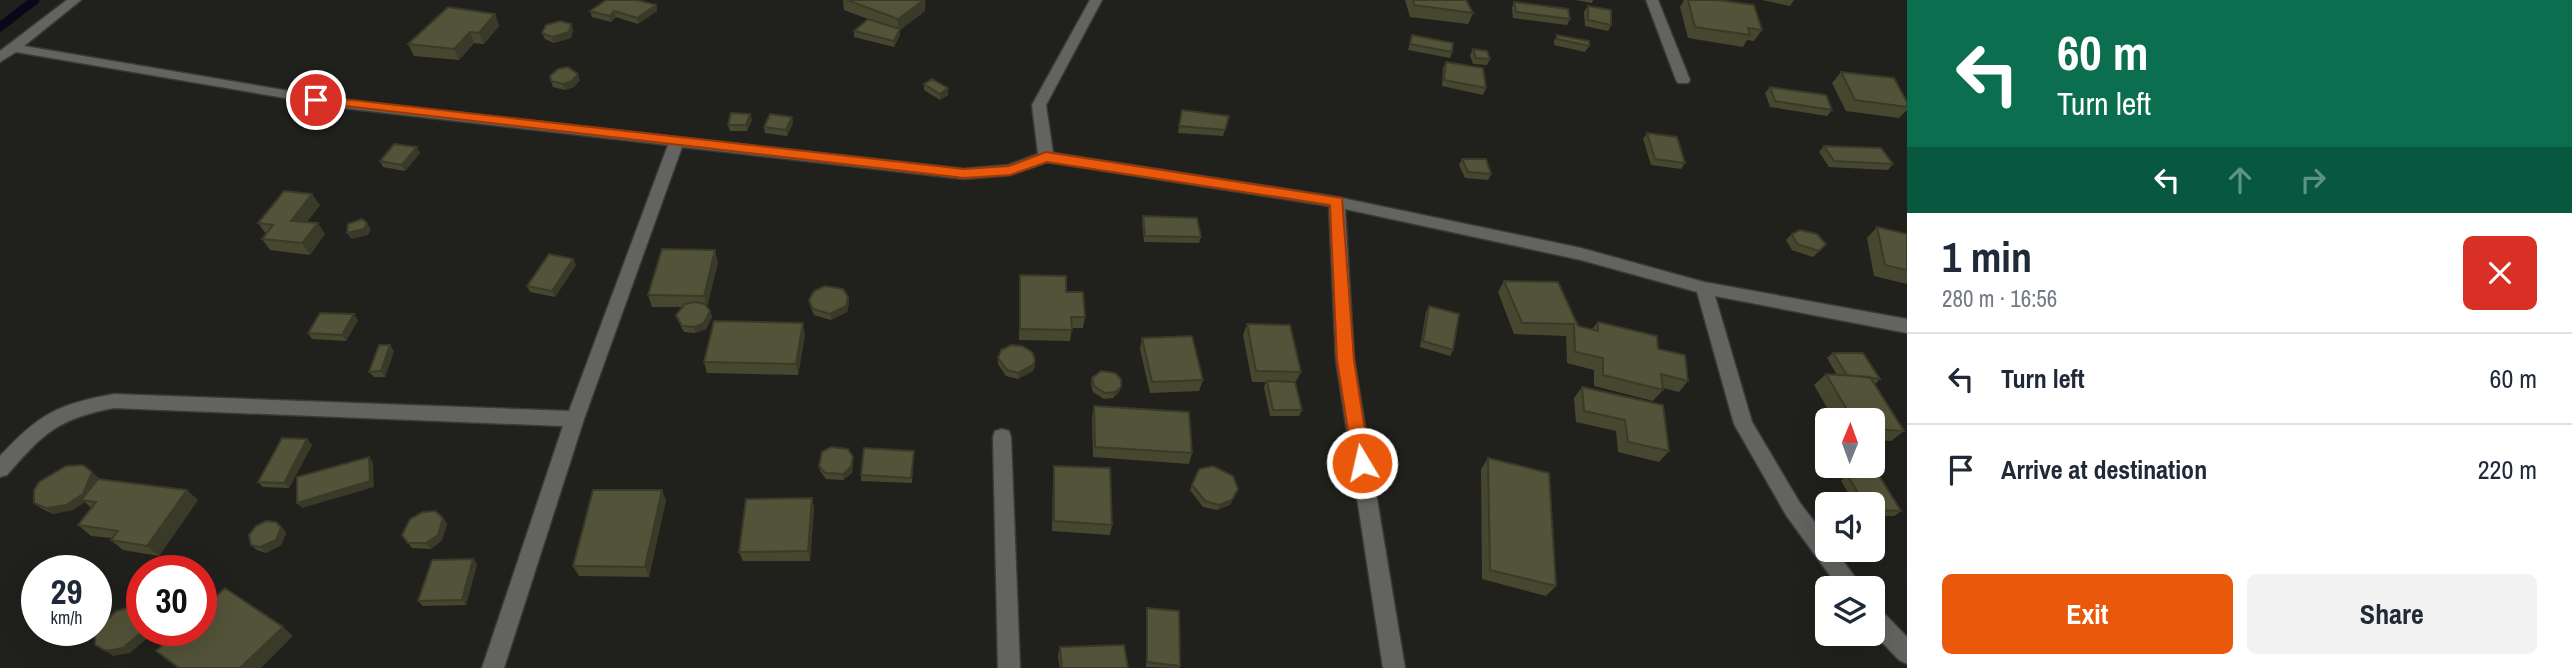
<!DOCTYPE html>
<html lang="en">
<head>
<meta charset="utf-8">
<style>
  body { margin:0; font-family:"Archivo Narrow",sans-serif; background:#f2f2f3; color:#1f2937; height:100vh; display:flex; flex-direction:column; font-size:26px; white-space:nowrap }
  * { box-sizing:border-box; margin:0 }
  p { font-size:23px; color:#747a83 }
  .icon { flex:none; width:38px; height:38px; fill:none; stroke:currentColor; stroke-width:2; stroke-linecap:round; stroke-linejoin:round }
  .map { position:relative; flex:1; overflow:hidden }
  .side { display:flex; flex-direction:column; background:#fff; width:665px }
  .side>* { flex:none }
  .hud { background:#0b6e4f; color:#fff; overflow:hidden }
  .needle { width:46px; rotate:1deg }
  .buttons { position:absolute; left:1815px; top:408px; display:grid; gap:14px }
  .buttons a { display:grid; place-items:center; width:70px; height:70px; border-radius:10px; background:#fff; box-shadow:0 7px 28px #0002; font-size:35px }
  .speed { position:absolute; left:21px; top:555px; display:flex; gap:14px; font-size:35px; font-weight:700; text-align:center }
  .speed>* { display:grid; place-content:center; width:91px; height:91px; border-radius:50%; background:#fff; box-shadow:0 7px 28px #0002; line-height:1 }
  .speed small { font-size:18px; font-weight:400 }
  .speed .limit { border:10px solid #d22; background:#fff; color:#111 }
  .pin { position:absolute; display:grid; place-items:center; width:60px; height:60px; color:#fff; margin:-30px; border:4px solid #fff; border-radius:50%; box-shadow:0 2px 7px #0007 }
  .me { position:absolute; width:77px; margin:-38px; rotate:351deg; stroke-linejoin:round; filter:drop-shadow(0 0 5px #0008) }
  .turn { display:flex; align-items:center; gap:24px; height:147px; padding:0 35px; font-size:32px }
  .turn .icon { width:91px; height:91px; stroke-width:2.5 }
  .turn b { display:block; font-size:49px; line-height:60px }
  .lanes { display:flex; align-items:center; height:66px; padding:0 35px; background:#0003; justify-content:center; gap:35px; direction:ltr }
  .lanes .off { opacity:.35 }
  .round { display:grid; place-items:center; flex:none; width:74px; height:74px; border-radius:10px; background:#f2f2f3 }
  .head { display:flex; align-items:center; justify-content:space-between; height:119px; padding:0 35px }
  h1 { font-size:42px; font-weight:700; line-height:52px }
  .action { display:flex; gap:14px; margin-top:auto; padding:14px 35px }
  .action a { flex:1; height:80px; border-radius:10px; background:#ea580c; color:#fff; font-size:28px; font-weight:700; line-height:80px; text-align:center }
  .action a+a { background:#f2f2f3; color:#1f2937 }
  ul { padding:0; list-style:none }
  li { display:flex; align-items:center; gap:21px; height:91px; padding:0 35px; border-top:2px solid #e0e1e3 }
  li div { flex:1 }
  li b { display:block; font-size:26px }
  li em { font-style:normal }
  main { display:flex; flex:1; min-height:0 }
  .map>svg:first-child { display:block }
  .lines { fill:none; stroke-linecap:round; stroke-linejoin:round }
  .stream { stroke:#0c061a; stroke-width:9 }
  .minor-casing { stroke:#3a3a38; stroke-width:3 }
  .minor { fill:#63635f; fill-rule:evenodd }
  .wall { fill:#474730 }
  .shaded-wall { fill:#393a27 }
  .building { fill:#525338; stroke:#393a27; stroke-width:2 }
  .route { fill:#ea580c; stroke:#983908; stroke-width:2 }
</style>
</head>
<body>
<main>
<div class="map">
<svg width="1907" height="668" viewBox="0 0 1907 668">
  <rect width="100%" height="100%" fill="#20201d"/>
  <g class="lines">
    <path class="stream" d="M0,27l35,-27"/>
    <defs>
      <path id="minor" d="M67,0h14l-57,46 319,54 621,69 44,-4 30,-11 -6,-49 58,-105h12l-56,105 7,48 284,44 244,51 123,34 203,37v14l-192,-37 37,126 48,81 27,35v12h8l28,38h-24l-53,-73 -52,-91 -37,-132 -116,-32 -236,-51 9,151 51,308h-22l-47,-308 -7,-154 -282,-44 -37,13 -46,4 -282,-32 -98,272 -80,249h-22l81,-242 -449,-18c-57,11 -70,25 -107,67l-7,2v-21c39,-42 58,-52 114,-62l455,17 99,-266 -325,-37 -327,-56 -16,10v-11z
        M1646,0h12l32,80 -2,3h-10l-2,-3z
        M1002,429l7,2 2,6 9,231h-22l-5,-231 2,-6z
        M1872,606l8,3 27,28v27l-8,-4 -27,-28z"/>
    </defs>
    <use href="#minor" class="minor-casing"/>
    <use href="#minor" class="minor"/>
  </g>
  <path class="wall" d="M843,0h82v11l-25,19v5l-6,12 -40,-10v-6l14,-12 -24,-9z
    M1405,0h61l7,13 -5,11 -58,-7z
    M1575,0h18l-1,3z
    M1684,0h33l45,30 -8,11 -7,-1 -4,7 -55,-9 -8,-31z
    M1762,0h32l-4,6z
    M1514,2l56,17 -3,6 -54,-7 -1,-10z
    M656,5l1,6 -19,13 -22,-7 -5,5 -19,-5 -2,-6z
    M1588,6l23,19 -3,6 -23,-5 -1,-14z
    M495,14l4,12 -15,18 -10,-1 -15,17 -45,-4 -6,-12z
    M571,24l2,6 -2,8 -17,5 -9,-4 -3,-6z
    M1412,35l40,17 -2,6 -42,-8z
    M1557,35l32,11 -4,6 -31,-7v-4z
    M1473,49l17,10 -3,6 -14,-1 -3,-9z
    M1446,62l40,26 -3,7 -41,-9 1,-18z
    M1841,72l66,30v8l-8,8 -53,-7 -14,-28z
    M580,80l-6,7 -9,3 -12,-3 -2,-6z
    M924,84l24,11 -8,5 -16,-10z
    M1770,87l62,23 -5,6 -57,-9 -5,-14z
    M1182,110l47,6 -6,20 -45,-3z
    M750,114l2,6 -5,11h-17l-2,-6z
    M793,123l-6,13 -22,-3 -1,-6z
    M1647,133l38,30 -4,6 -30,-4 -8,-26z
    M1824,146l69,18 -5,6 -59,-3 -10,-15z
    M420,153l-15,18 -22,-4 -3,-6z
    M1462,159l29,15 -3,6 -23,-2 -6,-13z
    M320,205l-13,17 18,12 -15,21 -40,-5 -8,-11 4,-5 -8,-11z
    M1143,216l58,21 -2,6 -55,-1 -2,-20z
    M1877,227l30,7v50l-33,-8 -7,-38z
    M1792,234l34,10 -13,13 -21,-7 -6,-10z
    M573,259l3,6 -21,32 -25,-5 -3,-6z
    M718,262l-11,44 3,5 2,6 -6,12 -11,4 -11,-1 -6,-11 -2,-6 6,-8h-30l-4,-12z
    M1020,275l46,17 19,25 -2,11h-11l-2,13 -51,-1z
    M1504,281l74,45 14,3 6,-7 60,27 30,32 -9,11 -16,-4v2l-10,11 -59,-15v-16l-27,-7 -1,-27 -52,-2 -16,-42z
    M848,297l1,6 -2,9 -16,8 -17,-5 -4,-9 -1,-6z
    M1429,306l24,44 -3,6 -30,-9 6,-35z
    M358,320l-12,21 -34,-2 -4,-6z
    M1247,324l54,48 -6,11 7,27 -3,6h-29l-6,-29 2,-5h-14l-9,-47z
    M805,335l-7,40 -91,-2 -3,-11z
    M1142,338l61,42 -4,11 -49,2 -10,-44z
    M394,351l-9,26h-11l-5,-5z
    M1833,353l47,26 -5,5 29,47 -13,10 -19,-1v-20h-38l-20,-35 12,-11 11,1 -10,-17z
    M998,358l37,2v6l-2,5 -15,8 -12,-3 -8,-12z
    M1092,378l29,9 -2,5 -6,6 -9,1 -11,-7 -2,-8z
    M1582,387l87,64 -10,11 -41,-10 -2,-21 -40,-9 -2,-24z
    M1094,406l98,47 -3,11 -96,-7 -1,-40z
    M307,439l5,6 -23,43 -26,-1 -5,-5z
    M914,451l-2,32 -51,-2v-6z
    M853,457v6l-1,10 -9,7 -17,-1 -6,-8 -1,-5z
    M1488,458l68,128 -10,10 -64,-17 -1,-110z
    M83,465l16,14 99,21 -39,56 -36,-6 -12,-10 1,-2 -21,-2 -13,-11 13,-17 -6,-6 -13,8 -19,4 -12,-6 -7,-5z
    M1054,466l58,59 -2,10 -58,-4 1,-55z
    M1847,475l54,36 -7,5h-22v-12h-17l-14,-23z
    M1192,485l46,4 -8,16 -13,5 -14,-3 -13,-17z
    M812,498l2,10 -4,53h-67l-4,-9z
    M666,500l-17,77 -70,-1 -6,-10z
    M443,518l4,6 -5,16 -11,9 -19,-1 -10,-13z
    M282,527l4,6 -5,12 -15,8 -9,-3 -6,-5z
    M473,559l4,5 -11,41 -43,1 -5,-5z
    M1147,608l33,58 -1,2 -33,-1v-54z
    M1060,647l68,21h-68l-2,-12z"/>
  <path class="shaded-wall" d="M924,0l1,11 -25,19v5l-6,12v-6l5,-11 -1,-11z
    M656,5l1,6 -19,13 -1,-6z
    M614,11l2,6 -5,5 -1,-6z
    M495,14l4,12 -15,18 -5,-11z
    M571,24l2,6 -2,8 -17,5 -2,-6z
    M470,32l4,11 -15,17 -5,-11z
    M578,74l2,6 -6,7 -9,3 -2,-6z
    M948,88v7l-8,5v-6z
    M750,114l2,6 -5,11 -1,-6z
    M792,117l1,6 -6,13 -1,-6z
    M417,147l3,6 -15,18 -3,-6z
    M312,194l8,11 -21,27 -8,-11z
    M318,223l7,11 -15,21 -8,-12z
    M367,223l4,6 -3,6 -17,4 -4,-6z
    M715,250l3,12 -11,46 -3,-12z
    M573,259l3,6 -21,32 -3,-6z
    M848,297l1,6 -2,9 -16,8 -1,-6z
    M710,311l2,6 -6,12 -11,4 -1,-6z
    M354,314l4,6 -12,21 -4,-6z
    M803,323l2,12 -7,40 -2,-11z
    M390,345l4,6 -9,26 -4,-6z
    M1035,360v6l-2,5 -15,8v-6z
    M1121,387l-2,5 -6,6 2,-6z
    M307,439l5,6 -23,43 -5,-5z
    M369,457l4,5 1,25 -72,21 -5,-5z
    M853,457v6l-1,10 -9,7v-6z
    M92,472l7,6 -10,21 -8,1 4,2 -13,8 -19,4 -7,-6z
    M1238,489l-8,16 -13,5 2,-5z
    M187,490l11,10 -39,56 -12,-10z
    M662,490l4,10 -17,77 -4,-10z
    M812,498l2,10 -4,53 -2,-10z
    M443,518l4,6 -5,16 -11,9 -5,-6z
    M276,522l10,11 -5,12 -15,8 -6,-6z
    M473,559l4,5 -11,41 -4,-5z
    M283,627l10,9 -32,32h-21z
    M144,630h9l-2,5 -21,18 -17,3 -7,-5z"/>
  <path class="building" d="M606,0h31l19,5 -19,13 -23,-7 -4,5 -20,-5z
    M847,0h77l-26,19z
    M1413,0h53l7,13 -59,-8z
    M1688,0h29l37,5 8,25 -14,-2 2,7 -55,-8z
    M1514,2l54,7 2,10 -54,-7z
    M1588,6l23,4v15l-23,-5z
    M448,7l47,7 -16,19 -9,-1 -16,17 -46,-5z
    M868,19l32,10 -6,12 -40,-10z
    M560,21l11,3 -2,8 -17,5 -10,-4 4,-8z
    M1412,35l41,8 -1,9 -42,-8z
    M1557,35l32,6v5l-32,-7z
    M1473,49l14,2 3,8 -14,-1z
    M1446,62l37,6 3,20 -42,-8z
    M568,67l10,7 -6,7 -9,3 -12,-3 -1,-5 8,-7z
    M1841,72l53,6 13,24v5l-52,-7z
    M932,79l16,9 -8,6 -16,-10z
    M1770,87l56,8 6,15 -57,-9z
    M1182,110l47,6 -4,14 -46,-4z
    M731,113l19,1 -4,11h-18z
    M770,114l22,3 -6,13 -22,-3z
    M1647,133l30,4 8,26 -30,-4z
    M394,144l23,3 -15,18 -22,-4z
    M1824,146l57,2 12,16 -59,-3z
    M1462,159h24l5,15 -23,-2z
    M284,191l28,3 -21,27 27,2 -16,20 -40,-4 11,-14 -15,-2z
    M1143,216l54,2 4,19 -56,-1z
    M362,219l5,4 -3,6 -17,4 1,-9z
    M1877,227l30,7v36l-22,-5z
    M1800,230l17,4 9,10 -7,7 -22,-7 -5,-10z
    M662,249l53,1 -11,46 -56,-1z
    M549,254l24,5 -21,32 -25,-5z
    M1020,275l46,1v16h17l2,25h-14l1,13 -52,-1z
    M1504,281l54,1 20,44 20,5v-9l59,14 1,13 27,6 3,26 -27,-7 2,16 -60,-15v-17l-28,-6 -1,-28 -52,-1z
    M825,286l18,3 5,8 -2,9 -16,8 -17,-5 -4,-9 5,-9z
    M695,302l10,2 5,7 -6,12 -10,4 -12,-1 -6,-11 9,-11z
    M1429,306l30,8 -6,36 -30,-9z
    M320,313l34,1 -12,21 -34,-2z
    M714,321l89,2 -7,41 -92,-2z
    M1247,324l43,1 11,47 -45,-1z
    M1192,336l11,44 -51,2 -10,-44z
    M379,345h11l-9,26 -12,1z
    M1011,345l11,1 10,6 3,8 -2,5 -15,8 -11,-3 -9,-12 3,-8z
    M1833,353h30l17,26 -33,-4z
    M1101,371l14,2 6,6v8l-6,5 -10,1 -11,-7 -2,-8z
    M1826,374l44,3 34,54 -32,-2v-9h-19z
    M1267,381l28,1 7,28h-29z
    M1582,387l81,18 6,46 -41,-9 -3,-22 -41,-9z
    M1094,406l95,6 3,41 -97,-6z
    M282,438l25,1 -23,44 -26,-1z
    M831,447l17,2 5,8 -2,10 -8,7 -18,-1 -6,-7 3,-14z
    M864,448l50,3 -3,27 -50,-3z
    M369,457l1,24 -73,22v-26z
    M1488,458l61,15 7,113 -66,-16z
    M83,465l9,7 -9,22 -17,11 -20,3 -12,-5v-13l5,-8 27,-16z
    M1054,466l56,2 2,57 -58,-4z
    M1213,466l20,10 5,13 -6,11 -13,5 -14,-4 -13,-16 7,-16z
    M1847,475l33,2 21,34 -29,-1v-6h-7z
    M98,479l89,11 -40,56 -36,-6 7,-9 -40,-6 18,-23 -15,-2z
    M593,490h69l-17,77 -72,-1z
    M812,498l-4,53 -69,1 7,-53z
    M435,511l8,7 -5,17 -12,8h-18l-6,-8 8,-16 13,-7z
    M266,521l10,1 5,5 -5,13 -16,7 -9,-2 -2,-10 7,-9z
    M473,559l-11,41 -44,1 14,-41z
    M225,588l58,39 -43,41h-61l-23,-17 23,-21h22v-20z
    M134,606l8,3v21h2l-21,18 -17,3 -11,-6v-13l21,-21z
    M1147,608l32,3 1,55 -33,-4z
    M1124,645l4,23h-66l-2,-21z"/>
  <path class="route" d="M316,96l648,73 45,-3 37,-14 296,46 12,162 16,103 -8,7 -9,-7 -16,-103 -7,-155 -283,-43 -37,13 -46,3 -653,-76 -2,-2z"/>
</svg>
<div class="buttons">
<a><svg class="needle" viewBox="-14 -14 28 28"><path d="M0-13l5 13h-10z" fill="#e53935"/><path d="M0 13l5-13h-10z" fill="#747a83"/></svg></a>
<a><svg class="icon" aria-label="sound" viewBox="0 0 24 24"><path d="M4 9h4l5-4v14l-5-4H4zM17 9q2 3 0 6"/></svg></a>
<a><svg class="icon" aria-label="layers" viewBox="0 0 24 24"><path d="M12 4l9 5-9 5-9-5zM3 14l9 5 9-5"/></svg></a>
</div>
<div class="speed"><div>29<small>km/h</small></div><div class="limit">30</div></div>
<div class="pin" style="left:316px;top:100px;background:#d93025"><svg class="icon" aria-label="arrive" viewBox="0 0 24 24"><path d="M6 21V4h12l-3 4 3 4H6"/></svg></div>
<svg class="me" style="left:1362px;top:463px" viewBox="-20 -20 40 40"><circle r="17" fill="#ea580c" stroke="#fff" stroke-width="3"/><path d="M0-11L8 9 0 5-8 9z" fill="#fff"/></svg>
</div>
<section class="side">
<div class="hud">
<div class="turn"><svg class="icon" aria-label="left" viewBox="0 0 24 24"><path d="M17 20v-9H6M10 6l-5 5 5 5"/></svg><div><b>60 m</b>Turn left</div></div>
<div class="lanes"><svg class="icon" aria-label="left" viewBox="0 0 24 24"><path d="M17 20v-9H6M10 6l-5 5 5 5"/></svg><svg class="icon off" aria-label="ahead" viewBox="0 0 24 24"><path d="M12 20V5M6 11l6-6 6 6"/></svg><svg class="icon off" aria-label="right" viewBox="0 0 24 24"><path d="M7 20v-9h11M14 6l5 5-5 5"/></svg></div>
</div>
<div class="head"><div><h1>1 min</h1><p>280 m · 16:56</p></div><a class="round" style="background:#d93025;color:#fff"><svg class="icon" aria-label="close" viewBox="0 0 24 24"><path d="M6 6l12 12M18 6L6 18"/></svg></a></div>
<ul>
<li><svg class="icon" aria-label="left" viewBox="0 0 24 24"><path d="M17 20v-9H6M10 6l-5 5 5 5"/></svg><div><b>Turn left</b></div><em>60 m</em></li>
<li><svg class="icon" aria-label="arrive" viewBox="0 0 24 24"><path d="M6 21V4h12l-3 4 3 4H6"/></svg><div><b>Arrive at destination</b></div><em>220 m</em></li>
</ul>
<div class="action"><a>Exit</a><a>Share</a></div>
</section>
</main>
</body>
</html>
